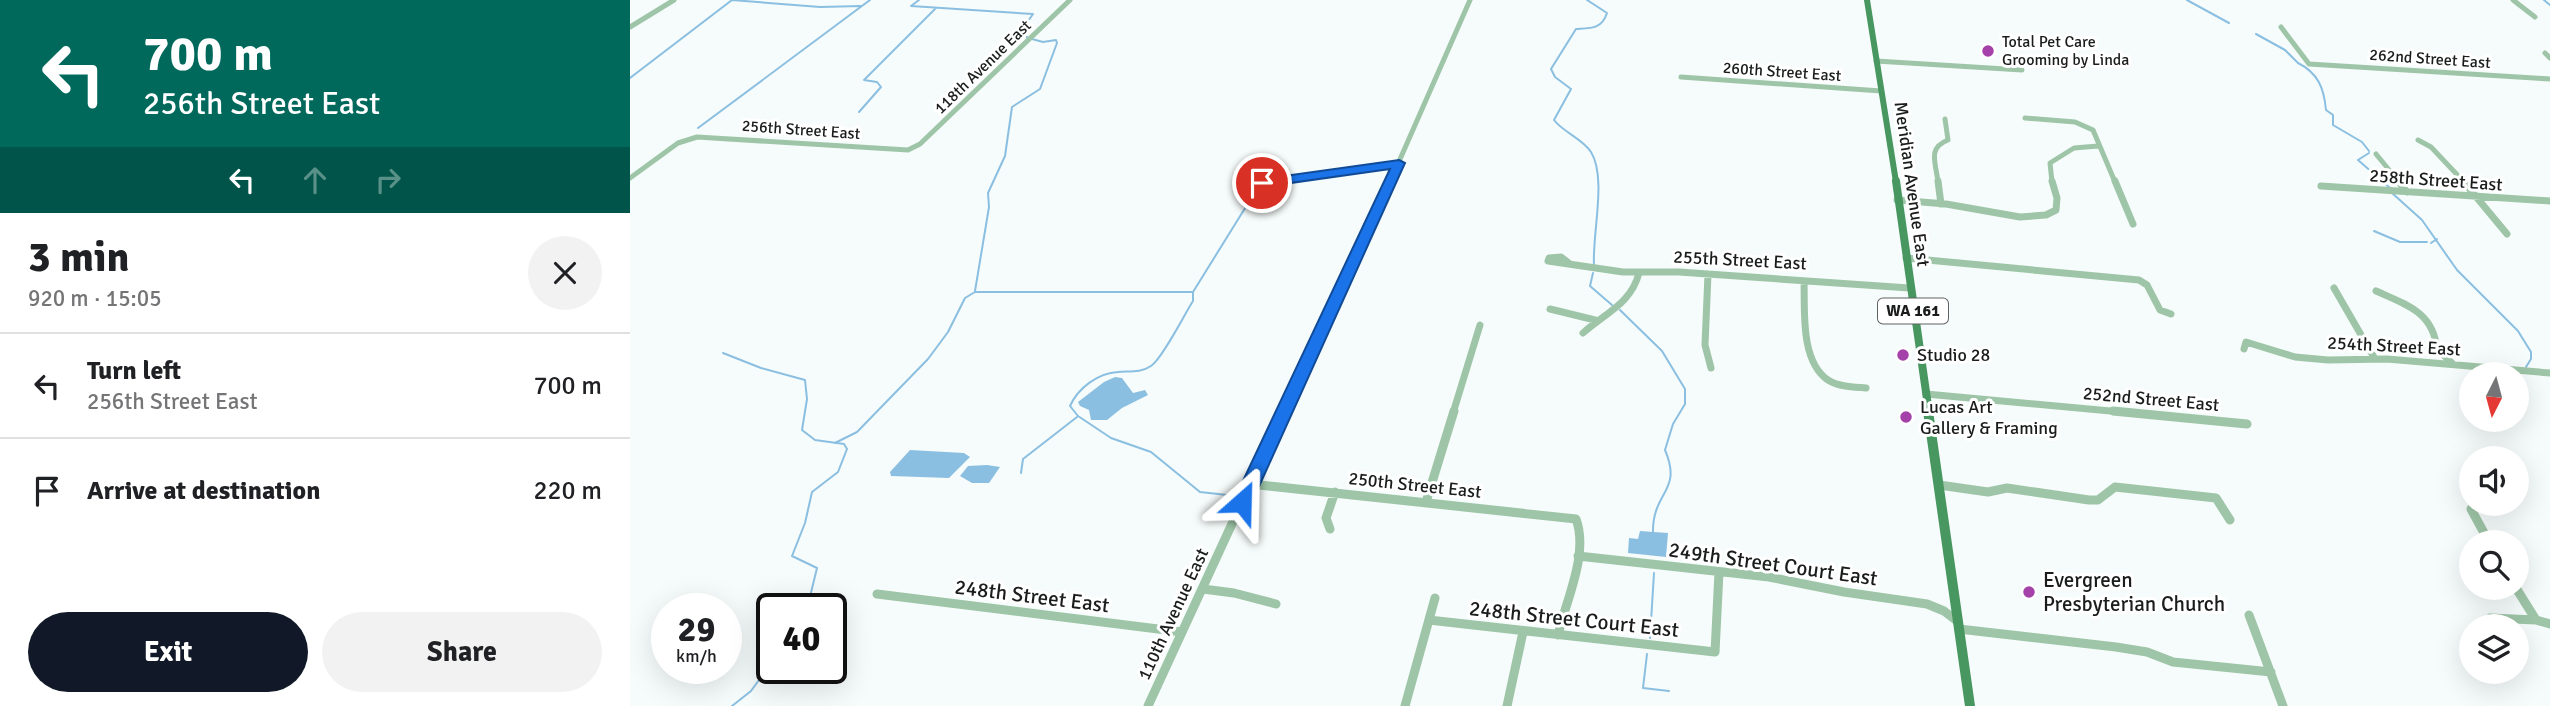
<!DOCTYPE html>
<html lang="en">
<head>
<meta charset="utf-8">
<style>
  body { margin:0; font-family:Signika,sans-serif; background:#f2f2f2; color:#202124; height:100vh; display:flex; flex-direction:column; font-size:26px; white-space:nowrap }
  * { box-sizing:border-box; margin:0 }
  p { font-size:23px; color:#757577 }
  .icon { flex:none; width:38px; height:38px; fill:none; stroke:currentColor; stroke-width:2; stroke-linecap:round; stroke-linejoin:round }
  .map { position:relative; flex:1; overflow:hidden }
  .details { display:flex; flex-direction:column; background:#fff; width:630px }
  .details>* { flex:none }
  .guide { background:#00695c; color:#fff; overflow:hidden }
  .needle { width:46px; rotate:186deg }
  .buttons { position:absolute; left:1829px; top:362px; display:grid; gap:14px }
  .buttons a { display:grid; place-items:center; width:70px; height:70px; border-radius:50%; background:#fff; box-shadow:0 7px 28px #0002; font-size:35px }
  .speed { position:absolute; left:21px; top:593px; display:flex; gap:14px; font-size:35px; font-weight:700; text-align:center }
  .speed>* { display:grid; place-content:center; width:91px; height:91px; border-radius:50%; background:#fff; box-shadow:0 7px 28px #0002; line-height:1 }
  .speed small { font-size:18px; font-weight:400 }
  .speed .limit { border:4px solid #111; border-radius:10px; background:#fff; color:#111 }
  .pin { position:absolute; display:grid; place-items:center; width:60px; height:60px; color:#fff; margin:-30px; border:4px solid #fff; border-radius:50%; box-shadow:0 2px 7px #0007 }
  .me { position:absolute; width:77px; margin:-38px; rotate:25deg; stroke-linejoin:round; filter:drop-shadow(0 0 5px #0008) }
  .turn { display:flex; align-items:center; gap:24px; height:147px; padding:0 28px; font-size:32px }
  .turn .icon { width:91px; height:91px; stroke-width:2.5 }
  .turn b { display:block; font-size:49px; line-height:60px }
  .lanes { display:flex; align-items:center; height:66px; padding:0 28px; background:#0003; justify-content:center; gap:35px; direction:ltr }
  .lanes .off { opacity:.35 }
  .round { display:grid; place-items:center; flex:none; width:74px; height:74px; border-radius:37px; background:#f2f2f2 }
  .head { display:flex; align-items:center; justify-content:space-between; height:119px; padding:0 28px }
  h1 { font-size:42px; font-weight:700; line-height:52px }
  .cta { display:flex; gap:14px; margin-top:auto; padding:14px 28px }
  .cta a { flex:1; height:80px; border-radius:42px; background:#111827; color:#fff; font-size:28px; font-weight:700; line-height:80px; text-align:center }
  .cta a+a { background:#f2f2f2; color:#202124 }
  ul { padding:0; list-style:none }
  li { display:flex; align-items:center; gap:21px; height:105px; padding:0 28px; border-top:2px solid #e0e0e0 }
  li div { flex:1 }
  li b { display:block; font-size:26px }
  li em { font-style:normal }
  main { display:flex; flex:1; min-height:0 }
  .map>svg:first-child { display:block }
  .water { fill:#8bbfe1 }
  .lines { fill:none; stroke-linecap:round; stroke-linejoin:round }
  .stream { stroke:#8bbfe1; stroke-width:2 }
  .minor-far2 { stroke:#9ec5a7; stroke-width:5 }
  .minor-far1 { stroke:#9ec5a7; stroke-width:7 }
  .minor { stroke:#9ec5a7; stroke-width:9 }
  .major-far2 { stroke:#489660; stroke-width:6 }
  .major-far1 { stroke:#489660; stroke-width:8 }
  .major { stroke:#489660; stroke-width:10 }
  .route { fill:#1a73e8; stroke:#114b97; stroke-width:2 }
  .poi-dot { fill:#a442aa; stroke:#fff; stroke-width:2.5 }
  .labels { text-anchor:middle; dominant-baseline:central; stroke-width:6; stroke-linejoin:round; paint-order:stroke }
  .far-poi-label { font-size:16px; fill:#1b1d1c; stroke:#fff; text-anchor:start }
  .far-street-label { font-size:16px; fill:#1b1d1c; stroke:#fff }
  .shield { fill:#fff; stroke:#5f6160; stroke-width:2 }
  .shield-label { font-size:16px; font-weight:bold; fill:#1b1d1c }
  .street-label { font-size:18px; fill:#1b1d1c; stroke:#fff }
  .poi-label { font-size:18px; fill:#1b1d1c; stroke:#fff; text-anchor:start }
  .near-street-label { font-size:21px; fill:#1b1d1c; stroke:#fff }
  .near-poi-label { font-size:21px; fill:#1b1d1c; stroke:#fff; text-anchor:start }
</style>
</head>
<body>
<main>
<section class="details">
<div class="guide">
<div class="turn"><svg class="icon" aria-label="left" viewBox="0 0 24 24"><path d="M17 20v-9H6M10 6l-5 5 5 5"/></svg><div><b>700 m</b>256th Street East</div></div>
<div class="lanes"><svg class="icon" aria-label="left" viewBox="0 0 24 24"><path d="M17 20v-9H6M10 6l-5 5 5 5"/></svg><svg class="icon off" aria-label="ahead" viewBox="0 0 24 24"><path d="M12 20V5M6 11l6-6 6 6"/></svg><svg class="icon off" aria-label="right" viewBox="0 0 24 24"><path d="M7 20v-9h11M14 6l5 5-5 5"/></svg></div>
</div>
<div class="head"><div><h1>3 min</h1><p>920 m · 15:05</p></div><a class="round"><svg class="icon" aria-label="close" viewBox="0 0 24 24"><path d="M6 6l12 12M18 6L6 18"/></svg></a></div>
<ul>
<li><svg class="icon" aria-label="left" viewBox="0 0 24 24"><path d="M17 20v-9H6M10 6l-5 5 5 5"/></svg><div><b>Turn left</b><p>256th Street East</p></div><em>700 m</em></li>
<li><svg class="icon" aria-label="arrive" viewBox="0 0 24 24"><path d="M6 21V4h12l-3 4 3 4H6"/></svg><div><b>Arrive at destination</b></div><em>220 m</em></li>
</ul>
<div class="cta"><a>Exit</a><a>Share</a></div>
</section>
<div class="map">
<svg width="1920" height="706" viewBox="0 0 1920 706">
  <rect width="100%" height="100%" fill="#f6fcfb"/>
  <path class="water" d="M485,377l7,1 11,15 12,-3 3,5 -26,13 -15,12h-16l-2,-10 -9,-4 -2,-4 26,-20z
    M280,450l54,3 6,4 -21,21 -58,-2 -1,-4z
    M357,465l13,2 -11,16h-17l-12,-7 8,-10z
    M1010,531l28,2 -2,24 -38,-4 1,-15 9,1z"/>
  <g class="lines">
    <path class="stream" d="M102,0l88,7 41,-1
      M289,0l-8,6 122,8 -12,17 6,6
      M957,0l20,13c-5,16 -16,15 -31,16l-25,40 4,8 16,12 -17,31c10,13 28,18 37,32 16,26 1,82 3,113
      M1557,0l42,23
      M1914,0l6,5
      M1626,34l29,16 12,12
      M1668,63c20,10 26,25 28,47l7,5v10l29,17 7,9
      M0,78l102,-78
      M229,112l22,-25 -4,-5 -13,-2 72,-72
      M68,128l172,-128
      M1739,153l-11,7 32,28
      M1762,193l30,27 35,50 61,61 13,21v7l-5,8
      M1744,231l26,11h27
      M1801,243l6,-4
      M963,273l-3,13 22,19
      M345,291l14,-84 -1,-14 17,-37 7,-49 28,-18 17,-46 -1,-3 -13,2 -11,-3
      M563,292v9c-9,14 -31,58 -42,65 -10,7 -22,5 -33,6 -20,1 -40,16 -48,34l8,10 33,22 40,14 49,40 27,3
      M990,310l42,41 23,38v15l-12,20 -8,26c18,42 -13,41 -12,83
      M93,353l38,15 44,12 2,19 -5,31 13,10 29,4 3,5 -9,23 -26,20 -7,31 -13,33 25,12 -10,41
      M205,443l22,-11 71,-73 20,-27 17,-34 10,-6h218l67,-108
      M391,473l2,-14 54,-42
      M1020,638l4,-65
      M1017,654l-4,34 26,3
      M102,706l19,-15 21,-29"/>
    <path class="minor-far2" d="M1883,0l22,17
      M0,27l44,-27
      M1651,27l28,37 241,15
      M1915,53l5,5
      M1246,61l146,9
      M1051,77l200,14
      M1395,118l50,4 18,8 22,52
      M1788,140l13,7 33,35
      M1746,154l23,28
      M0,178l48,-35 19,-6 211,13 12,-6 150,-144
      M636,182l133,-19
      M760,182l80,-182
      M1308,182c-2,-19 -11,-34 10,-42l-3,-21
      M1422,182l-2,-19 24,-15 24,-2"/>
    <path class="minor-far1" d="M1308,181l3,23
      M1485,181l18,43
      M1768,181l9,11
      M1833,181l44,53
      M632,183l16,-2
      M1691,186l229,15
      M1267,200l49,4 74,13 26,-2 10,-5 1,-12 -5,-17
      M1276,258l233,22 8,5 13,25 11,4
      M940,264l-9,-7 -12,1 -1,3 75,11h56l230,16
      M1078,274l-3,71 6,23
      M1174,281c1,29 -4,80 24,99 11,7 26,7 38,8
      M1704,288l41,71
      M1746,291c31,14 57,21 61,58l15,14
      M920,309l45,11
      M953,333c22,-20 48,-29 56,-60
      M1614,349l2,-7 49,15 33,3 59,-1 163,14
      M1296,394l206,19
      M653,413l108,-232
      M823,413l27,-88"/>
    <path class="minor" d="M1483,411l134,13
      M620,484l326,35c13,35 -10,81 -18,116
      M1309,485l49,7 19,-4 82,12h9l17,-13 101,11 14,22
      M796,502l28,-91
      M1841,509l18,33
      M700,529l-4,-11 9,-26
      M948,556l191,21 75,15 83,12 17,7 13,10
      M1886,588l20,32
      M573,589l31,4 42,11
      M247,594l305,38
      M1619,615l34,91
      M1860,618l46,2 14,4
      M799,620l286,32 4,-80
      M1329,629l157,18 31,5 26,10 98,10
      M518,706l136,-295
      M775,706l30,-108
      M877,706l16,-74"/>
    <path class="major-far2" d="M1237,0l29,182"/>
    <path class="major-far1" d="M1266,181l33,232"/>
    <path class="major" d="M1298,411l42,295"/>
  </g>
  <path class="route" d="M769,160l6,3 -153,339 -3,5 -7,2 -6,-2 -3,-5 157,-333 -128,18 -6,-4 6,-4z"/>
  <g class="poi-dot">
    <circle cx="1358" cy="51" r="7"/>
    <circle cx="1273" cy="355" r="7"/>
    <circle cx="1276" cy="417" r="7"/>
    <circle cx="1399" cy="592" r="7"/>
  </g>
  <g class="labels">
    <g class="far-poi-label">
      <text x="1372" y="42">Total Pet Care<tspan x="1372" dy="18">Grooming by Linda</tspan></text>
    </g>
    <g class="far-street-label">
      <text transform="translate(1800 59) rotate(4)">262nd Street East</text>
      <text transform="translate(353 67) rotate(-44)">118th Avenue East</text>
      <text transform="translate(1152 72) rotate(4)">260th Street East</text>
      <text transform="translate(171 130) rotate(4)">256th Street East</text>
    </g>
    <rect class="shield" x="1248" y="298.5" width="70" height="25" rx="5"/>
    <g class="shield-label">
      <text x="1283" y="311">WA 161</text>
    </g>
    <g class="street-label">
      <text transform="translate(1806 180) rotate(4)">258th Street East</text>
      <text transform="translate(1282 184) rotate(82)">Meridian Avenue East</text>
      <text transform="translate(1110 260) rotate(3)">255th Street East</text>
      <text transform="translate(1764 346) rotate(3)">254th Street East</text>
      <text transform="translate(1521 399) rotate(5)">252nd Street East</text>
      <text transform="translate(785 485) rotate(6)">250th Street East</text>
      <text transform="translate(543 614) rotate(-65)">110th Avenue East</text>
    </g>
    <g class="poi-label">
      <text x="1287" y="355">Studio 28</text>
      <text x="1290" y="407">Lucas Art<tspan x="1290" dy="21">Gallery &amp; Framing</tspan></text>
    </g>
    <g class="near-street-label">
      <text transform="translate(1143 564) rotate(8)">249th Street Court East</text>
      <text transform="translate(402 596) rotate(7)">248th Street East</text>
      <text transform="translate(944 619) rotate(6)">248th Street Court East</text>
    </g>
    <g class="near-poi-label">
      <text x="1413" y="580">Evergreen<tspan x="1413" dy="24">Presbyterian Church</tspan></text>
    </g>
  </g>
</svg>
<div class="buttons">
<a><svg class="needle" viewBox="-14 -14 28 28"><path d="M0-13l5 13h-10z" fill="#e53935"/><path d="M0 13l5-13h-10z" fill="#757577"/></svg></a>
<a><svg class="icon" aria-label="sound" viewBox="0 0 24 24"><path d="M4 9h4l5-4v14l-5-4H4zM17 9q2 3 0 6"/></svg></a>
<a><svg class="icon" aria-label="search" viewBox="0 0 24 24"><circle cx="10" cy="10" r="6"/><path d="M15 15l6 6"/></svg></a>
<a><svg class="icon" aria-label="layers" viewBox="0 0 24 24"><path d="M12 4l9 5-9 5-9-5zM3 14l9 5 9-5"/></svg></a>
</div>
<div class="speed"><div>29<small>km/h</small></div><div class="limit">40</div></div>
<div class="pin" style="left:632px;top:183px;background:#d93025"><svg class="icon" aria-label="arrive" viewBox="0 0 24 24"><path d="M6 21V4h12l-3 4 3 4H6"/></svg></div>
<svg class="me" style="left:612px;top:502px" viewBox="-20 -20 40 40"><path d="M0-17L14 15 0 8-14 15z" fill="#1a73e8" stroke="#fff" stroke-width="4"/></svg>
</div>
</main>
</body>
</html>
